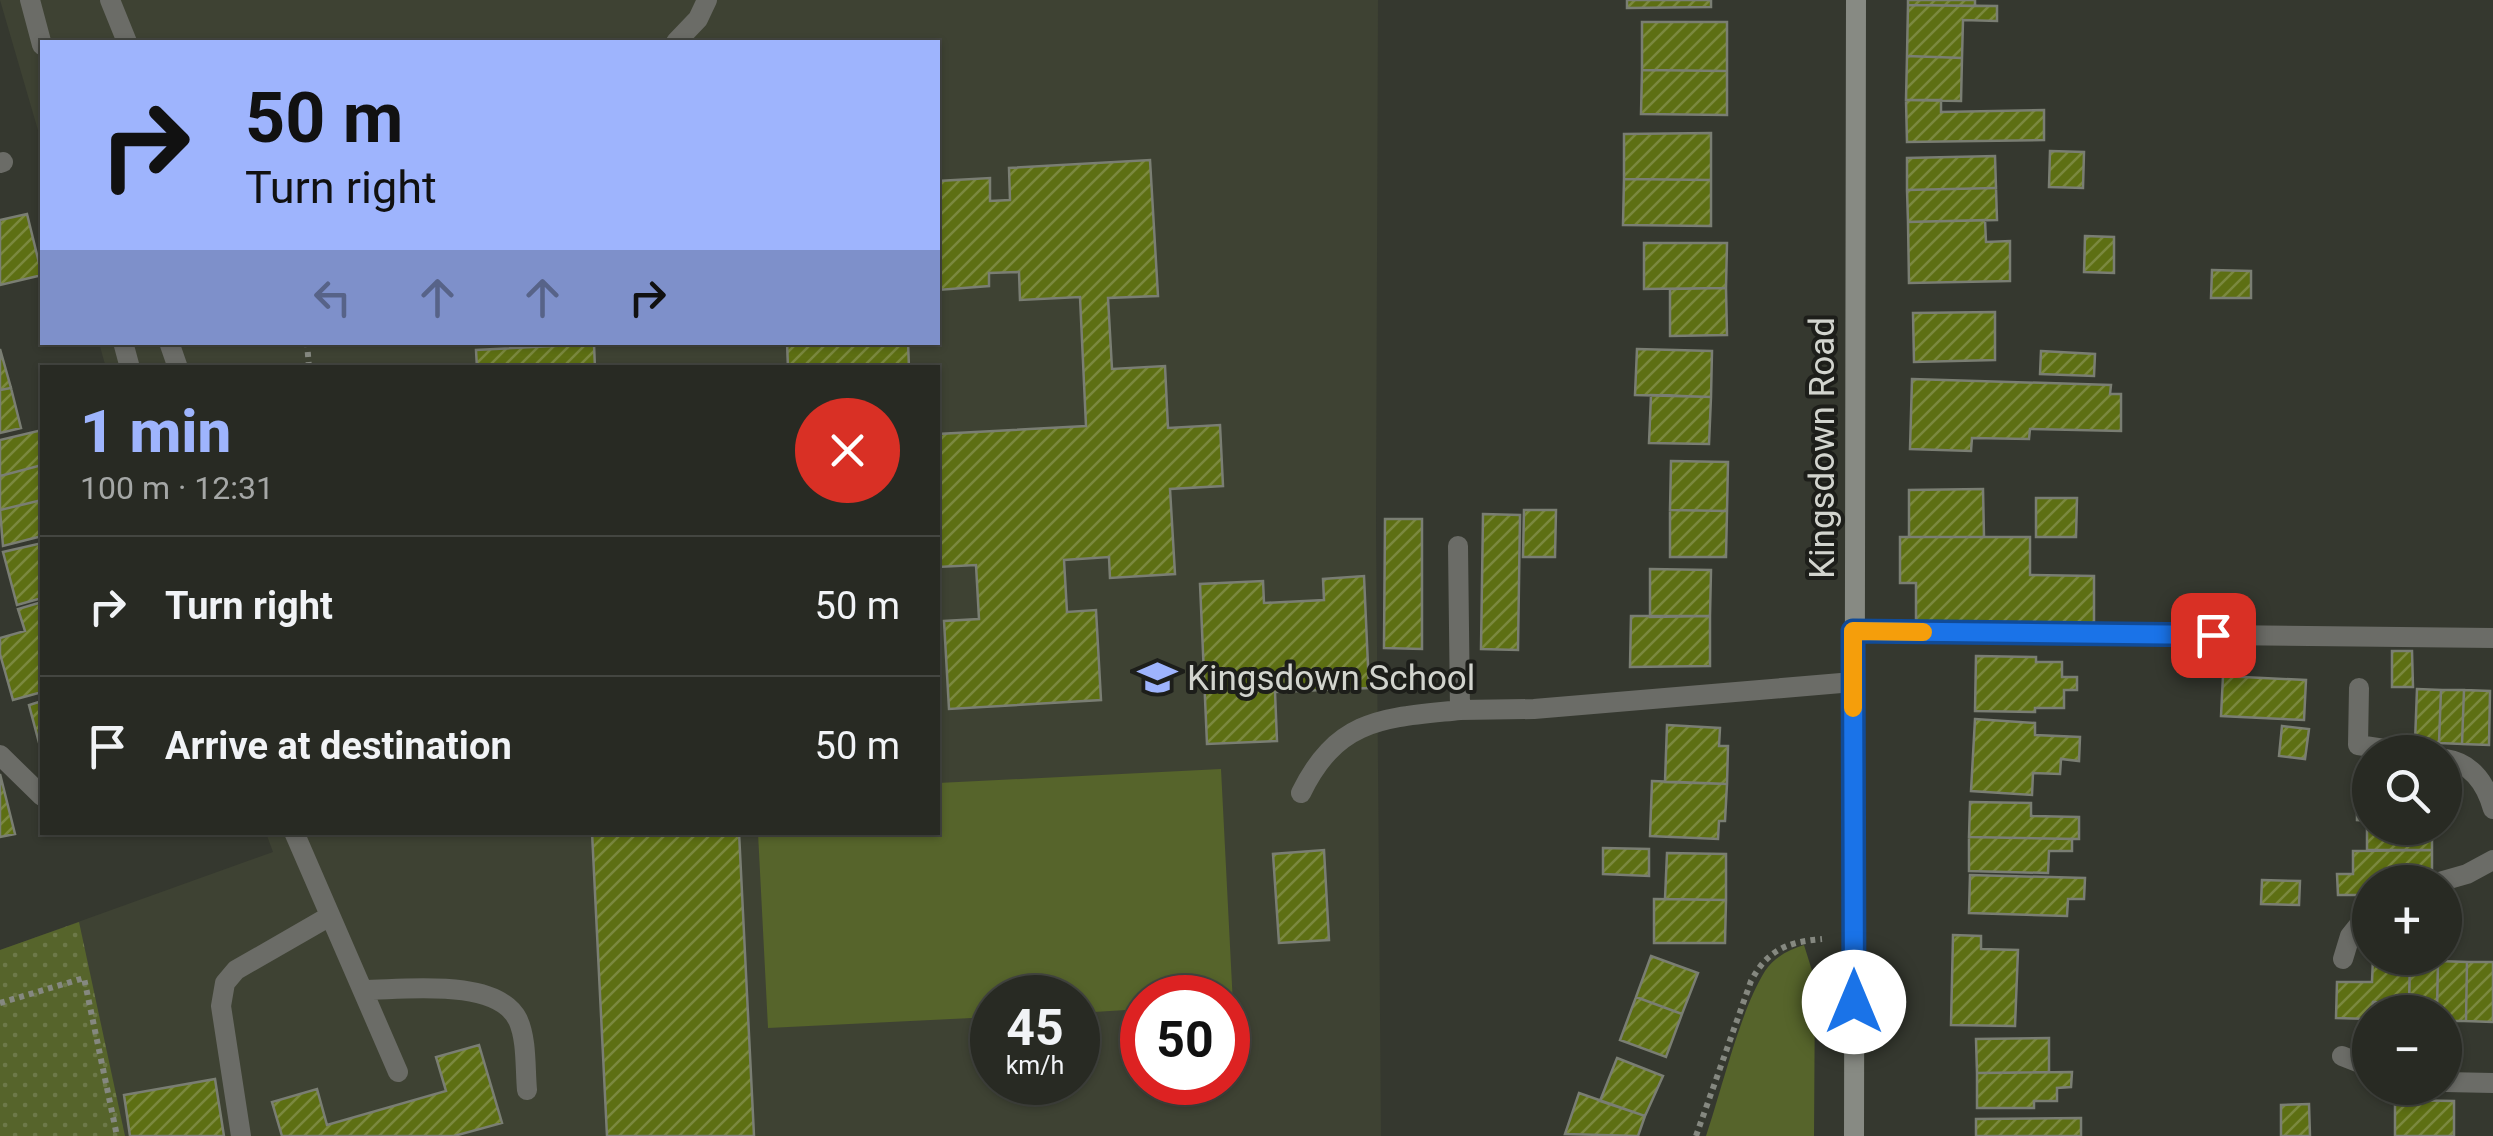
<!DOCTYPE html>
<html lang="en">
<head>
<meta charset="utf-8">
<style>
  body { margin:0; font-family:Roboto,sans-serif; background:#30322b; color:#f1f3f6; height:100vh; display:flex; flex-direction:column; font-size:38px; white-space:nowrap }
  * { box-sizing:border-box; margin:0 }
  p { font-size:32px; color:#a5a7a6 }
  .icon { flex:none; width:55px; height:55px; fill:none; stroke:currentColor; stroke-width:2; stroke-linecap:round; stroke-linejoin:round }
  .map { position:relative; flex:1; overflow:hidden }
  .sheet { position:absolute; left:40px; top:365px; width:900px; height:470px; display:flex; flex-direction:column; background:#282a23; border-radius:0px; box-shadow:0 2px 8px #0004,0 0 0 2px #444641 }
  .sheet>* { flex:none }
  .hud { position:absolute; left:40px; top:40px; width:900px; height:305px; border-radius:0px; box-shadow:0 2px 8px #0004,0 0 0 2px #444641; background:#9eb4fd; color:#111; overflow:hidden }
  .buttons { position:absolute; left:2352px; top:735px; display:grid; gap:20px }
  .buttons a { display:grid; place-items:center; width:110px; height:110px; border-radius:50%; background:#282a23; box-shadow:0 2px 8px #0004,0 0 0 2px #444641; font-size:50px }
  .speed { position:absolute; left:970px; top:975px; display:flex; gap:20px; font-size:50px; font-weight:700; text-align:center }
  .speed>* { display:grid; place-content:center; width:130px; height:130px; border-radius:50%; background:#282a23; box-shadow:0 2px 8px #0004,0 0 0 2px #444641; line-height:1 }
  .speed small { font-size:25px; font-weight:400 }
  .speed .limit { border:15px solid #d22; background:#fff; color:#111 }
  .pin { position:absolute; display:grid; place-items:center; width:85px; height:85px; color:#fff; margin:-42px; border-radius:20px; box-shadow:0 5px 15px #0006 }
  .me { position:absolute; width:110px; margin:-55px; rotate:0deg; stroke-linejoin:round; filter:drop-shadow(0 0 8px #0008) }
  .turn { display:flex; align-items:center; gap:35px; height:210px; padding:0 40px; font-size:45px }
  .turn .icon { width:130px; height:130px; stroke-width:2.5 }
  .turn b { display:block; font-size:70px; line-height:85px }
  .lanes { display:flex; align-items:center; height:95px; padding:0 40px; background:#0003; justify-content:center; gap:50px; direction:ltr }
  .lanes .off { opacity:.35 }
  .round { display:grid; place-items:center; flex:none; width:105px; height:105px; border-radius:52px; background:#30322b }
  .summary { display:flex; align-items:center; justify-content:space-between; height:170px; padding:0 40px }
  h1 { font-size:60px; font-weight:800; line-height:75px; color:#9eb4fd }
  ul { padding:0; list-style:none }
  li { display:flex; align-items:center; gap:30px; height:140px; padding:0 40px; border-top:2px solid #444641 }
  li div { flex:1 }
  li b { display:block; font-size:38px }
  li em { font-style:normal }
  .map>svg:first-child { display:block }
  .built { fill:#3e4233; fill-rule:evenodd }
  .grass { fill:#56642b }
  .park { fill:url(#park-dots) }
  .building { fill:url(#building-hatch); stroke:#7a7e73; stroke-width:2.5 }
  .lines { fill:none; stroke-linecap:round; stroke-linejoin:round }
  .path { stroke:#858880; stroke-width:6; stroke-dasharray:5 5; stroke-linecap:butt }
  .lane { stroke:#6b6c67; stroke-width:20 }
  .secondary { stroke:#878a83; stroke-width:20 }
  .route-casing { stroke:#114b97; stroke-width:25 }
  .route { stroke:#1a73e8; stroke-width:18 }
  .slow { stroke:#f59e0b; stroke-width:18 }
  .labels { text-anchor:middle; dominant-baseline:central; stroke-width:8; stroke-linejoin:round; paint-order:stroke }
  .street-label { font-size:35px; fill:#d2d4ce; stroke:#1d1e1a }
  .poi-label { font-size:35px; fill:#d2d4ce; stroke:#1d1e1a; text-anchor:start }
</style>
</head>
<body>
<div class="map">
<svg width="2493" height="1136" viewBox="0 0 2493 1136">
  <defs>
    <pattern id="park-dots" width="8" height="8" patternUnits="userSpaceOnUse" patternTransform="scale(2.5)"><rect width="8" height="8" fill="#56642b"/><path d="M2 2h.1M6 6h.1" fill="none" stroke="#6d7949" stroke-width="1.8" stroke-linecap="round"/></pattern>
    <pattern id="building-hatch" width="6" height="6" patternUnits="userSpaceOnUse" patternTransform="scale(2.5)"><rect width="6" height="6" fill="#5d6f13"/><path d="M-1 1l2-2M0 6l6-6M5 7l2-2" fill="none" stroke="#7b893f"/></pattern>
  </defs>
  <rect width="100%" height="100%" fill="#35382f"/>
  <path class="built" d="M0,0h1378l-2,524 5,612h-1381v-186l273,-98 -7,-19 672,-1v-464h-832l-7,-25 839,-1v-300h-896v102zM992,998h86v84h-86zM1142,998h86v84h-86z"/>
  <path class="grass" d="M1221,769l12,236h-5v-7h-86v11l-64,4v-15h-86v19l-224,11 -10,-195 180,-1v-49z
    M1804,945l11,35 -1,156h-108c16,-47 34,-125 59,-165 9,-14 25,-22 39,-26z"/>
  <path class="park" d="M79,922l46,214h-125v-186z"/>
  <path class="building" d="M1627,0h84v7l-84,1z
    M1908,0h67v6l-67,-1z
    M1908,5l89,1v15l-34,-1 -1,38 -55,-2z
    M1642,22h85v49l-85,-1z
    M1907,56l55,2 -1,43 -55,-1z
    M1642,70l85,1v44l-86,-1z
    M1906,100h35v12l103,-2v30l-137,2z
    M1711,133v47l-87,-1v-45z
    M2050,151l34,1 -1,36 -34,-1z
    M1995,156l1,32 -89,2v-32z
    M1150,160l8,136 -50,2 4,71 53,-3 3,62 52,-3 3,61 -53,3 5,85 -65,4 -1,-21 -45,3 3,52 29,-2 5,90 -152,9 -5,-88 35,-2 -3,-54 -38,2v-133l148,-8 -6,-129 -60,3 -1,-28 -30,1v13l-51,4v-109l52,-3v23l20,-1 -1,-32z
    M1624,179l87,1v46l-88,-1z
    M1996,188l1,32 -89,2 -1,-32z
    M27,214l15,61 -42,10v-65z
    M1985,220l1,22 24,-1v40l-101,2 -1,-61z
    M2085,236l29,1v36l-30,-1z
    M1644,243h83l-1,45 -82,1z
    M2212,270l39,1v27h-40z
    M1726,288l1,47 -57,1v-47z
    M1995,312v48l-81,2 -1,-49z
    M787,342h121l1,26h-121z
    M594,344l1,24h-118l-1,-18z
    M0,349l11,39 -11,2z
    M1637,349l75,2 -1,46 -76,-2z
    M2041,351l54,3 -1,22 -54,-2z
    M1912,379l199,6 -1,9h11v37l-91,-2 -1,10 -57,-1 -1,13 -61,-2z
    M11,388l10,40 -21,5v-43z
    M1651,395l60,2 -2,47 -60,-1z
    M42,430v35l-42,11v-36z
    M1671,461l57,1 -1,49 -57,-1z
    M42,465v35l-42,10v-34z
    M1983,489l1,48h-75v-47z
    M2036,498h41l-1,39h-40z
    M42,500v36l-39,10 -3,-36z
    M1524,510h32l-1,47h-32z
    M1670,510l57,1 -1,46h-56z
    M1483,514l37,1 -2,135 -37,-1z
    M1385,519h37v130l-38,-1z
    M1900,537h130v38l64,1v47l-178,-1v-39h-16z
    M42,543v55l-25,7 -14,-53z
    M1650,569l61,1 -1,46 -60,1z
    M1364,576l5,112 -94,4 2,49 -70,3 -7,-160 63,-3 1,22 60,-3 -1,-21z
    M42,602v90l-29,8 -13,-46v-16l25,-7 -7,-22z
    M1631,616h79v50l-80,1z
    M2392,651h20l1,36h-21z
    M1976,656l60,1v5h26v15h15v13h-13v18h-29v4l-60,-1z
    M2223,676l83,4 -2,40 -83,-4z
    M2417,689l24,1 -2,53 -24,-1z
    M2441,690h23l-2,54 -23,-1z
    M2464,690l26,1 -1,54 -27,-1z
    M42,701v53l-13,-49z
    M1975,719l60,4v12l45,2 -1,24 -18,-2 -1,15 -27,-1 -1,22 -61,-4z
    M1667,725l53,3 -1,18h9l-1,38 -62,-2z
    M2282,726l27,3 -4,30 -26,-3z
    M0,774l15,60 -15,3z
    M1652,781l75,3 -2,37h-6l-1,18 -68,-3z
    M2357,784h13v37l-13,-1z
    M1970,802l61,1v13l48,1v22l-110,-2z
    M2367,821h3v7h62v22h-65z
    M592,832h147l15,304h-147z
    M1969,837l103,2v12h-23l-1,22 -79,-2z
    M1603,848l46,1v27l-46,-2z
    M1324,850l5,90 -50,3 -6,-89z
    M2432,850v28h-56v4h-6v13h-32l-1,-21h16v-23z
    M1667,853l59,1v46l-61,-1z
    M1970,875l115,3 -1,21h-16l-1,17 -98,-3z
    M2262,880l38,1 -1,24 -38,-1z
    M1654,899l72,1 -1,43h-71z
    M1953,935l28,1v13l37,1 -3,76 -64,-1z
    M1651,956l47,17 -16,41 -46,-17z
    M2373,958h37l-1,45 -36,-1 -3,17 -34,-1 1,-36h35z
    M2410,958h28l-1,54 -28,-1z
    M2438,961l29,1 -1,59h-21v-9h-8z
    M2467,962h26v60l-27,-1z
    M1636,997l46,17 -16,43 -46,-17z
    M2049,1038v34l-72,1 -1,-34z
    M479,1045l23,78 -48,13h-172l-10,-34 45,-13 10,36 119,-34 -10,-34z
    M1617,1058l46,18 -18,40 -45,-15z
    M2072,1072l-1,15 -14,1v13h-23v7h-57v-35z
    M215,1079l9,57h-94l-6,-41z
    M1579,1093l66,23 -7,20 -73,-2z
    M2395,1100l59,1v35h-59z
    M2309,1104l1,32h-29v-31z
    M2081,1118v18h-105v-17z"/>
  <g class="lines">
    <path class="path" d="M307,342l2,26
      M0,1003l84,-25 33,158
      M1696,1136l55,-155c17,-32 37,-39 71,-42"/>
    <path class="lane" d="M30,0l12,45
      M110,0l17,42
      M676,42l22,-23 9,-19
      M0,163l3,-1
      M123,342l7,26
      M169,342l9,26
      M1458,546l2,164 74,-1 319,-27
      M1853,631l640,7
      M2359,688l-1,57 46,7
      M0,755l42,41
      M2445,759c27,4 41,25 48,50
      M1301,793c37,-76 84,-75 159,-83
      M294,832l104,240
      M2439,882l28,-8 26,-14
      M2343,959l7,-23 20,-25
      M363,990c40,0 134,-13 155,30 9,20 7,48 9,70
      M2342,1056l28,11
      M2445,1082l48,1
      M241,1136l-20,-130 4,-23 11,-13 94,-54"/>
    <path class="secondary" d="M1854,1136l2,-1136"/>
  </g>
  <g class="lines">
    <defs>
      <path id="route" d="M1854,1002l-1,-371 360,4"/>
    </defs>
    <use href="#route" class="route-casing"/>
    <use href="#route" class="route"/>
    <path class="slow" d="M1853,708v-77l70,1"/>
  </g>
  <defs>
    <symbol id="school-bare" viewBox="-9 -9 18 18"><path d="M0-5L7-2L0 1L-7-2ZM-4 1L0 2.5L4 1V4Q0 6-4 4Z" fill="#9eb4fd" stroke="#1d1e1a" stroke-width="2.5" paint-order="stroke"/></symbol>
  </defs>
  <g fill-rule="evenodd">
    <use href="#school-bare" x="1130" y="650" width="55" height="55"/>
  </g>
  <g class="labels">
    <g class="street-label">
      <text transform="translate(1822 448) rotate(-90)">Kingsdown Road</text>
    </g>
    <g class="poi-label">
      <text x="1187" y="678">Kingsdown School</text>
    </g>
  </g>
</svg>
<div class="buttons">
<a><svg class="icon" aria-label="search" viewBox="0 0 24 24"><circle cx="10" cy="10" r="6"/><path d="M15 15l6 6"/></svg></a>
<a>+</a>
<a>−</a>
</div>
<div class="speed"><div>45<small>km/h</small></div><div class="limit">50</div></div>
<div class="pin" style="left:2213px;top:635px;background:#d93025"><svg class="icon" aria-label="arrive" viewBox="0 0 24 24"><path d="M6 21V4h12l-3 4 3 4H6"/></svg></div>
<svg class="me" style="left:1854px;top:1002px" viewBox="-20 -20 40 40"><circle r="19" fill="#fff"/><path d="M0-13L10 11 0 6-10 11z" fill="#1a73e8"/></svg>
<div class="hud">
<div class="turn"><svg class="icon" aria-label="right" viewBox="0 0 24 24"><path d="M7 20v-9h11M14 6l5 5-5 5"/></svg><div><b>50 m</b>Turn right</div></div>
<div class="lanes"><svg class="icon off" aria-label="left" viewBox="0 0 24 24"><path d="M17 20v-9H6M10 6l-5 5 5 5"/></svg><svg class="icon off" aria-label="ahead" viewBox="0 0 24 24"><path d="M12 20V5M6 11l6-6 6 6"/></svg><svg class="icon off" aria-label="ahead" viewBox="0 0 24 24"><path d="M12 20V5M6 11l6-6 6 6"/></svg><svg class="icon" aria-label="right" viewBox="0 0 24 24"><path d="M7 20v-9h11M14 6l5 5-5 5"/></svg></div>
</div>
<section class="sheet">
<div class="summary"><div><h1>1 min</h1><p>100 m · 12:31</p></div><a class="round" style="background:#d93025;color:#fff"><svg class="icon" aria-label="close" viewBox="0 0 24 24"><path d="M6 6l12 12M18 6L6 18"/></svg></a></div>
<ul>
<li><svg class="icon" aria-label="right" viewBox="0 0 24 24"><path d="M7 20v-9h11M14 6l5 5-5 5"/></svg><div><b>Turn right</b></div><em>50 m</em></li>
<li><svg class="icon" aria-label="arrive" viewBox="0 0 24 24"><path d="M6 21V4h12l-3 4 3 4H6"/></svg><div><b>Arrive at destination</b></div><em>50 m</em></li>
</ul>
</section>
</div>
</body>
</html>
